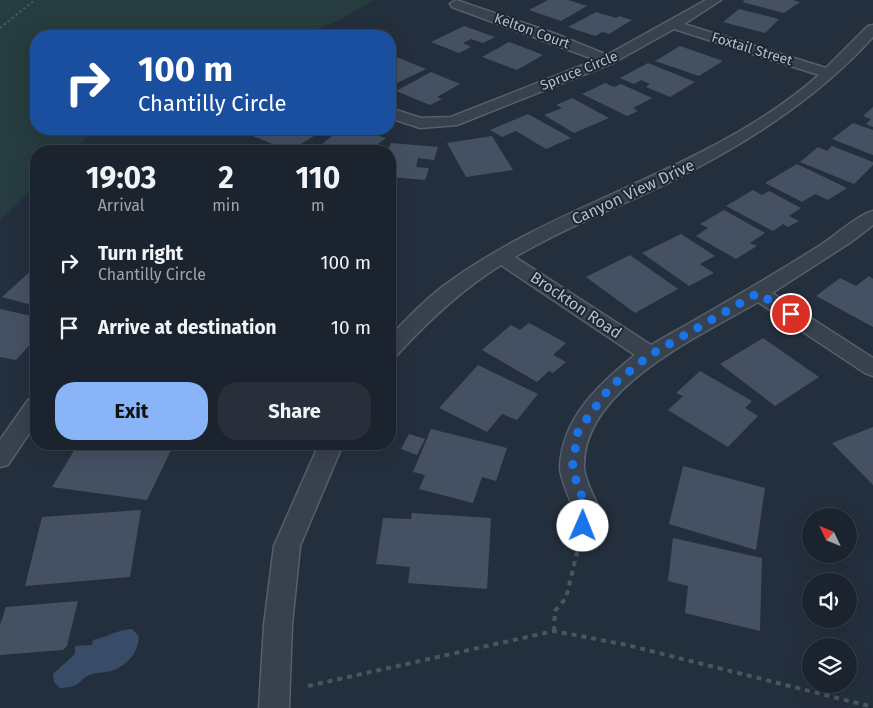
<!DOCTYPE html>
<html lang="en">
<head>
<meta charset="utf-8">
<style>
  body { margin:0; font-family:"Fira Sans",sans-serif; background:#282f3a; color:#f1f3f6; height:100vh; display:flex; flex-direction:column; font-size:19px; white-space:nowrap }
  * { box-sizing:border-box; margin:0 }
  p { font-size:16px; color:#a0a4aa }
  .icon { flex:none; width:28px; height:28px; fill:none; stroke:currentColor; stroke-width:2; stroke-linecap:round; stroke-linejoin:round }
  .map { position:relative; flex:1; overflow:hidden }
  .side { position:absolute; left:30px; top:145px; width:366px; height:305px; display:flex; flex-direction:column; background:#1b232e; border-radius:20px; box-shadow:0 5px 20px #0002,0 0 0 1px #39404a }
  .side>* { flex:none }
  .guide { position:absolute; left:30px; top:30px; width:366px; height:105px; border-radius:20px; box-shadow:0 5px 20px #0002,0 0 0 1px #39404a; background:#1a4fa0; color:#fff; overflow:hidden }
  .needle { width:32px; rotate:313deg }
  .fabs { position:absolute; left:802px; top:508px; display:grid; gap:10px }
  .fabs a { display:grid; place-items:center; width:55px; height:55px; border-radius:50%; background:#1b232e; box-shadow:0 5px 20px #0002,0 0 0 1px #39404a; font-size:25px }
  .pin { position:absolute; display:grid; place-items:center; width:42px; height:42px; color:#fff; margin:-21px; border:2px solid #fff; border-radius:50%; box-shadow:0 1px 5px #0007 }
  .me { position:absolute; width:55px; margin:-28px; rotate:1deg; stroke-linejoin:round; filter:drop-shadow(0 0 4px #0008) }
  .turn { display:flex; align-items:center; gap:18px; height:105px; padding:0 25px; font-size:22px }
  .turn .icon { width:65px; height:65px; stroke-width:2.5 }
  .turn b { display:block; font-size:35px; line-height:42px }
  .eta { display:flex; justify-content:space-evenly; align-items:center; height:85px; text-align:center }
  .eta b { font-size:30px; font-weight:700; line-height:35px }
  .button { display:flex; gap:10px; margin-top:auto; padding:10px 25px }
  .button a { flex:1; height:58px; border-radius:20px; background:#8ab4f8; color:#111; font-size:20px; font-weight:700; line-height:58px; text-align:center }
  .button a+a { background:#282f3a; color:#f1f3f6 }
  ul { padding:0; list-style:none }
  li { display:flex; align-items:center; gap:15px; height:65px; padding:0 25px }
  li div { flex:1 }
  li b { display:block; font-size:19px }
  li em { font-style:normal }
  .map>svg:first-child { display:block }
  .green { fill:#263c3f }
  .water { fill:#394c67 }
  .building { fill:#455162 }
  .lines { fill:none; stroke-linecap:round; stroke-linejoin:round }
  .minor-casing { stroke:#565f6c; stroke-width:3 }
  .path-far1 { stroke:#44595c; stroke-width:2; stroke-dasharray:2.5 2.5; stroke-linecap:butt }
  .path { stroke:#44595c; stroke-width:4; stroke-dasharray:5 5; stroke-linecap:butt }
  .minor { fill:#38414e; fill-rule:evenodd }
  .route { stroke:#1a73e8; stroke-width:9; stroke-dasharray:0 16.2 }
  .labels { text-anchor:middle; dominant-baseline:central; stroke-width:4; stroke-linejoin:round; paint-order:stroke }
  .far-street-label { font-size:14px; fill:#b4bcc9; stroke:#1d2633 }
  .street-label { font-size:16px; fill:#b4bcc9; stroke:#1d2633 }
</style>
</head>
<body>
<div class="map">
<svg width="873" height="708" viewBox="0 0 873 708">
  <rect width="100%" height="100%" fill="#242f3e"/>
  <path class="green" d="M0,0h374l-35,20 -36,16h-267v93h61l-24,22h-37v35l-36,34z"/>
  <path class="water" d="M132,629l7,7c-1,17 -11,29 -28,35 -6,2 -13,1 -19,3 -15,5 -8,13 -32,14l-6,-6 -1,-8 22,-20v-8l17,-1 1,-5c15,-3 23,-10 39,-11z"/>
  <path class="building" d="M548,0h20l19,6 -26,15 -32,-11z
    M745,0h48l7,2 -16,11 -42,-11z
    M739,9l40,10 -14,14 -42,-11z
    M596,12l20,6 3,-2 13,4 -23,14 -7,-2 -7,4 -27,-9z
    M464,26l31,11 -12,6 -12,-4 -8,4 8,4 -12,6 -28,-11z
    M509,42l19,7 15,6 -26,15 -35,-13z
    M680,46l43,15 -24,15 -44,-15z
    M394,56l32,13 -35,17 -1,-28z
    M648,63l47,19 -25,15 -24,-10 4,-3 -9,-4 -7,4 -14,-6z
    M431,72l29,12 -23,13 5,2 -12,6 -34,-14z
    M605,83l9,4 7,-3 31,14 -19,10 5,3 -11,5 -45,-22z
    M572,98l37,20 -35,15 -30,-18 18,-7 -6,-3z
    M873,107v20l-7,-3 5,-5 -8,-3z
    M528,114l43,24 -25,11 -30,-18 -14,6 -12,-7z
    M853,123l20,7v25l-41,-16z
    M265,129h60l-35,22 -37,-15z
    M340,129h18l28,9 -17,13 -54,-1z
    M492,136l21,34 -47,7 -19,-34z
    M391,143l47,4 -4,13 -16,-2 -2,9 13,1 -4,12 -35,-3v-26h-2z
    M832,146l41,16v3l-19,19 -54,-22 18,-15 9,4z
    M797,164l50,24 -19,12 -13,-6 -13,8 -37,-19z
    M753,190l9,5 7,-4 32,17 -12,8 10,5 -11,6 -5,-3 -10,7 -47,-25z
    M724,210l41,23 -15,10 7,3 -21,13 -40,-23 12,-8 -8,-4z
    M681,234l34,22 -15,8 14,9 -25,13 -47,-33z
    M630,255l48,34 -43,24 -49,-36z
    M34,268l2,1v37l-34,-9z
    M869,276l4,3v48l-57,-31 24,-18 16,8z
    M0,309l36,8v21l-20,22 -16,-3z
    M529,323l37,20 -13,12 13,7 -13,11 -4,-2 -12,11 -55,-32 29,-25 9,5z
    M763,338l56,39 -44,29 -55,-42z
    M478,365l60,29 -21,26 -15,-6 -15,18 -48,-24z
    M700,371l52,30 -7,7 13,8 -30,31 -60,-37 15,-14 -7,-3z
    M873,427v58l-41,-42z
    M431,429l76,19 -11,33 -14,-4 -9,26 -54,-14 6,-14 -12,-3z
    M409,434l16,5 -8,16 -16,-6z
    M78,444h96l-27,56 -95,-13z
    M683,466l82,22 -9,62 -87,-26z
    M141,510l-11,67 -105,9 17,-69z
    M412,513l79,5 -4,71 -79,-6 2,-16 -34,-3 7,-46 28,1z
    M673,538l89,20 -2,73 -75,-18 3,-27 -20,-5z
    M78,601l-11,45 -4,4 -63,5v-30l6,-18z"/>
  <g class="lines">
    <defs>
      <path id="minor" d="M456,0l100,34 51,21 99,-55h15l-37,24 142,44 42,-42 5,-1v12c-62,68 -139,114 -222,154 -45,21 -92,40 -136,66l136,88c56,-32 113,-64 168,-99 15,-9 38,-31 54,-35v14l-22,17 -79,51 101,65v18l-8,-3 -107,-71c-58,34 -177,87 -174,166 1,13 11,30 16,43l-4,7 -9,3 -9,-3c-5,-11 -18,-39 -18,-51 2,-49 39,-83 75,-112l-134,-90c-40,25 -72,55 -104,90l-7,2v-20c16,-18 33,-35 52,-50 116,-87 267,-115 377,-212l-145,-46 -61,34 -156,62 -37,3 -30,-10v-10l31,10 30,-1 145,-57 -144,-53 -2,-3z
        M36,398v25l-28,42 -8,2v-27l28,-40z
        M319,444h24l-43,102 -8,79 -3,83h-30l5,-83 10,-79z"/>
    </defs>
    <use href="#minor" class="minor-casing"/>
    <path class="path-far1" d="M0,28l35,-28"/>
    <path class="path" d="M554,631l1,-20 11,-13 16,-66
      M308,686l246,-55 73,14 246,62"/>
    <use href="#minor" class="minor"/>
  </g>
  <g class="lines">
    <path class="route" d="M583,526l4,-15 -15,-42 6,-38 33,-45 39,-31 108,-62 33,21"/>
  </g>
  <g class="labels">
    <g class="far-street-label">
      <text transform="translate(532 31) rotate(20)">Kelton Court</text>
      <text transform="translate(752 49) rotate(17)">Foxtail Street</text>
      <text transform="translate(579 71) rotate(-22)">Spruce Circle</text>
    </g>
    <g class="street-label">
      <text transform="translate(633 192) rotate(-25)">Canyon View Drive</text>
      <text transform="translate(576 305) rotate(34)">Brockton Road</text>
    </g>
  </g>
</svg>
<div class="fabs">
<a><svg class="needle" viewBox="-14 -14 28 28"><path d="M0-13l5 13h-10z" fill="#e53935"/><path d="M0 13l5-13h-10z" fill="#a0a4aa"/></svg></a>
<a><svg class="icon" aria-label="sound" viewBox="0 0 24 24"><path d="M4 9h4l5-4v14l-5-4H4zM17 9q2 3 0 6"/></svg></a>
<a><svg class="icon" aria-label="layers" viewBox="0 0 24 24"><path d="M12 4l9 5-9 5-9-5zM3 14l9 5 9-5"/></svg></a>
</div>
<div class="pin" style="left:791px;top:314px;background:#d93025"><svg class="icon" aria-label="arrive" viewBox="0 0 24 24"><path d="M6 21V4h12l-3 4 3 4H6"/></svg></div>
<svg class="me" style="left:583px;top:526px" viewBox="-20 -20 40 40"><circle r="19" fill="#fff"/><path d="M0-13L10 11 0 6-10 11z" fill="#1a73e8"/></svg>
<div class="guide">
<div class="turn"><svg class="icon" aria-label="right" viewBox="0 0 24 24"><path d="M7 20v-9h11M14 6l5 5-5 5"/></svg><div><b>100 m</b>Chantilly Circle</div></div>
</div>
<section class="side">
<div class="eta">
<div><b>19:03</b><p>Arrival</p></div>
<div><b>2</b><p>min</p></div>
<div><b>110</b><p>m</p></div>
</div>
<ul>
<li><svg class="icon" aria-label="right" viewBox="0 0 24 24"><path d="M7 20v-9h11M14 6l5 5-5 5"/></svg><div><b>Turn right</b><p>Chantilly Circle</p></div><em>100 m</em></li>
<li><svg class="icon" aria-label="arrive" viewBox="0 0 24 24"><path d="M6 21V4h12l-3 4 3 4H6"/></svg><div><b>Arrive at destination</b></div><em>10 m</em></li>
</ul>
<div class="button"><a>Exit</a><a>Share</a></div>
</section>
</div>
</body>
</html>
